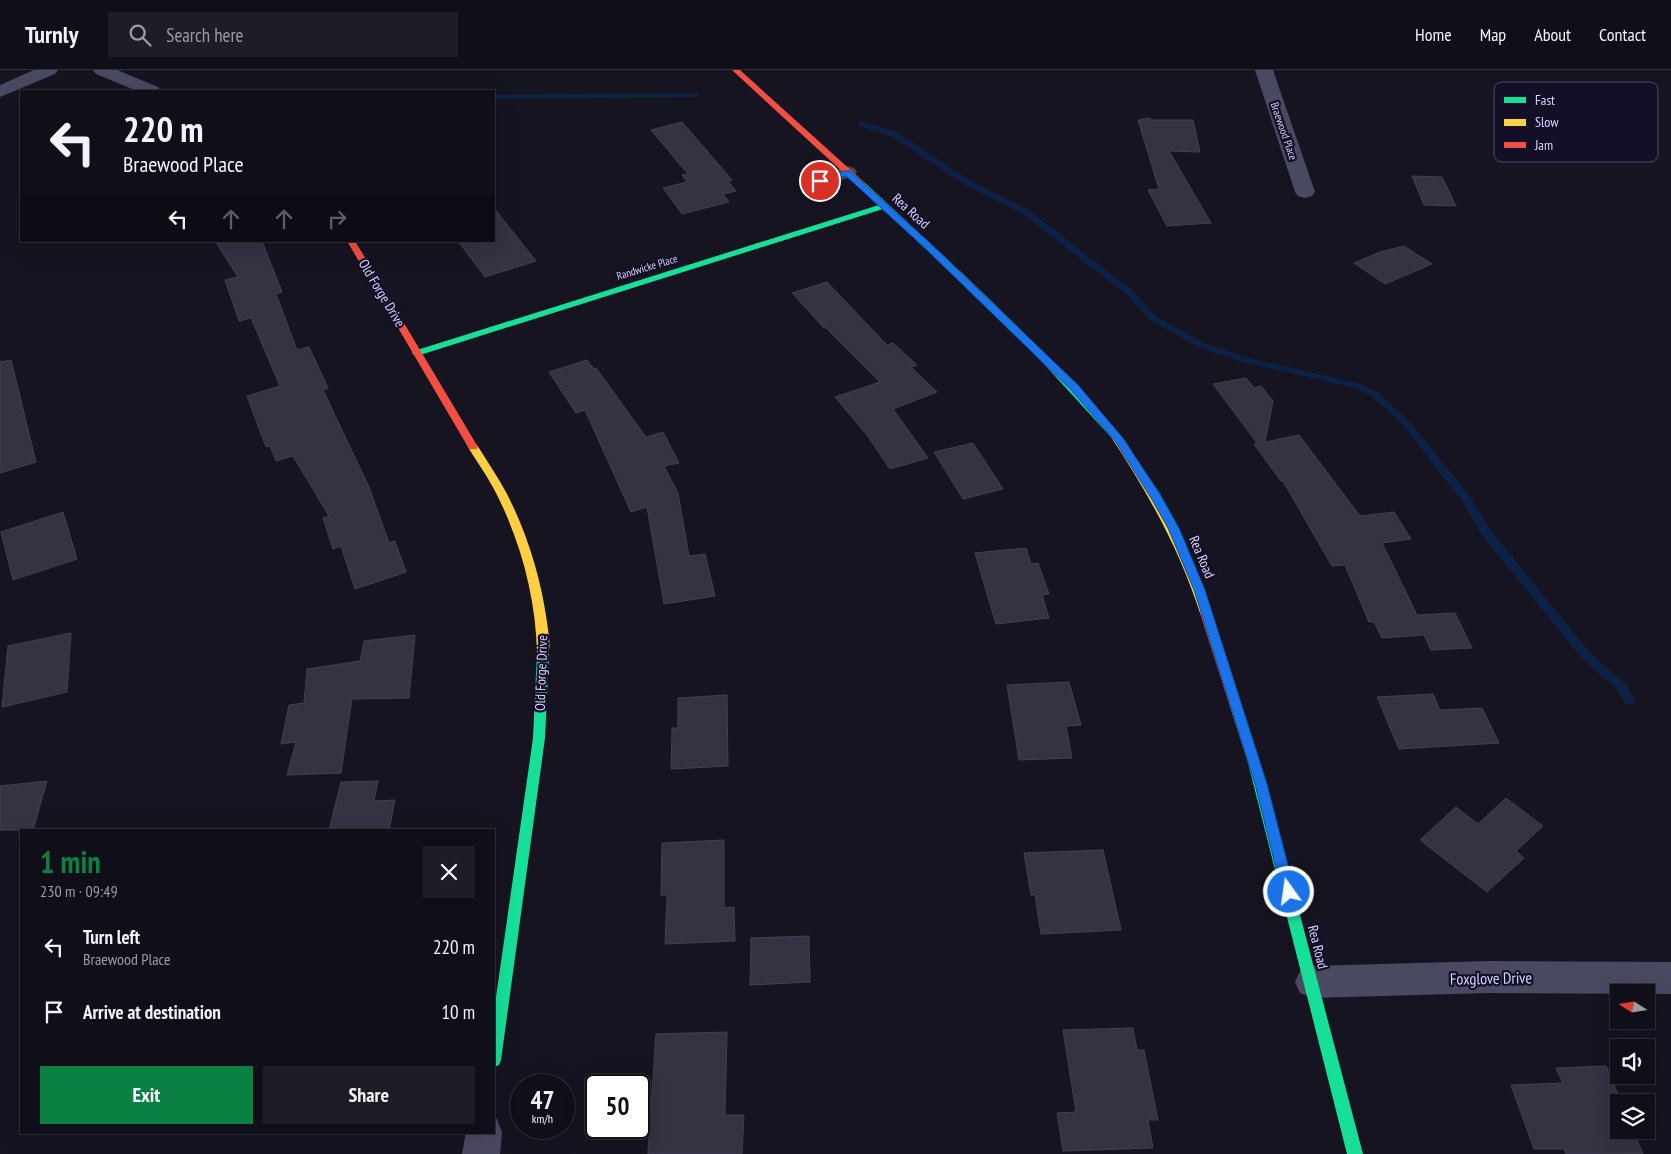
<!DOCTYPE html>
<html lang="en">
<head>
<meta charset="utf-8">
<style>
  body { margin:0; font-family:"PT Sans Narrow",sans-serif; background:#1e1d26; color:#f1f3f6; height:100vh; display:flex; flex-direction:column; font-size:19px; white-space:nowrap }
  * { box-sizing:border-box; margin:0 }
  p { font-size:16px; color:#9c9ca2 }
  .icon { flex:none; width:28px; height:28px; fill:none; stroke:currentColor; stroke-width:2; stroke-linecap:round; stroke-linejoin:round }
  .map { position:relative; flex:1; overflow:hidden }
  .sheet { position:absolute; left:20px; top:759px; width:475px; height:305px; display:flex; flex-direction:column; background:#100f19; border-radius:0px; box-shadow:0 5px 20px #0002,0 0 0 1px #302f38 }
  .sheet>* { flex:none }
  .top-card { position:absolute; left:20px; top:20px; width:475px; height:152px; border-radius:0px; box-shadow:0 5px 20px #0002,0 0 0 1px #302f38; background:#100f19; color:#f1f3f6; overflow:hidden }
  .needle { width:32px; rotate:282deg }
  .controls { position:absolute; left:1610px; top:914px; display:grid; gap:10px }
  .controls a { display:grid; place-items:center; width:45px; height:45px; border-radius:0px; background:#100f19; box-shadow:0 5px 20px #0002,0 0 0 1px #302f38; font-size:25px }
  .speed { position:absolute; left:510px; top:1004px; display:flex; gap:10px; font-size:25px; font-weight:700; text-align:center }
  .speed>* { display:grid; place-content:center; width:65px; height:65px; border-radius:50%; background:#100f19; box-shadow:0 5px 20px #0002,0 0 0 1px #302f38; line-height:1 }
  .speed small { font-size:12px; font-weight:400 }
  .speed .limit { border:2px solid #111; border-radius:8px; background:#fff; color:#111 }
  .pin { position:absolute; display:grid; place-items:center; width:42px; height:42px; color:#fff; margin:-21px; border:2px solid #fff; border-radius:50%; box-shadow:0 1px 5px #0007 }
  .me { position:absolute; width:55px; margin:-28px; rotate:346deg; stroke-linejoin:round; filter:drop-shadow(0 0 4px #0008) }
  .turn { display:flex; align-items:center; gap:18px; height:105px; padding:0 20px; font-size:22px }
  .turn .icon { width:65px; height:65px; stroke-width:2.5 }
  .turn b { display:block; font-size:35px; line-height:42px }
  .lanes { display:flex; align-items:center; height:48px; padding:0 20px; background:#0003; justify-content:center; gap:25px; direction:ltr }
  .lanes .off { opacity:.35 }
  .round { display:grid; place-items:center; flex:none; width:52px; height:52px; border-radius:0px; background:#1e1d26 }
  .overview { display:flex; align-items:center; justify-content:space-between; height:85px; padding:0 20px }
  h1 { font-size:30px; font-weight:700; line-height:38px; color:#0b8043 }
  .cta { display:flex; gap:10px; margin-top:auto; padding:10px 20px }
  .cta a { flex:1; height:58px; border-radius:0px; background:#0b8043; color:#fff; font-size:20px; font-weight:700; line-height:58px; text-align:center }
  .cta a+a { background:#1e1d26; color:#f1f3f6 }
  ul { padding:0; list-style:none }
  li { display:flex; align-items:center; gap:15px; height:65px; padding:0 20px }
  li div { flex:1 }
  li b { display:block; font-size:19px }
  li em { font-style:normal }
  header { display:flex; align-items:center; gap:30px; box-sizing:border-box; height:70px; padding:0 25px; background:#100f19; border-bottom:1px solid #302f38 }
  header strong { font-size:24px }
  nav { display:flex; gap:28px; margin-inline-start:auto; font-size:18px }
  .search { width:350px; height:45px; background:#1e1d26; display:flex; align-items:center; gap:12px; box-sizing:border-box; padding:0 18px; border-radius:0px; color:#9c9ca2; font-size:19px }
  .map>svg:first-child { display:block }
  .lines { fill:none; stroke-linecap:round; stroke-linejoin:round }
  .stream { fill:#0d2144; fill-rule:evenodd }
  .building { fill:#343243; stroke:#433f54 }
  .street { fill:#4a4962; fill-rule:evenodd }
  .fast { fill:#16e098; fill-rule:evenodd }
  .slow { fill:#ffcf43; fill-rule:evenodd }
  .jam { fill:#f24e42; fill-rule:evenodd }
  .route { fill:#1a73e8; stroke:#114b97 }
  .labels { text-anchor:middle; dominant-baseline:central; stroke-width:4.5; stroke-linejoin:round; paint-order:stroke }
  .far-street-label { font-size:11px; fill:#d9d4ff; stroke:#130f26 }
  .street-label { font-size:14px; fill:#d9d4ff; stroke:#130f26 }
  .near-street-label { font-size:16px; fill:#d9d4ff; stroke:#130f26 }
  .key { fill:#130f26; stroke:#4e4a67; stroke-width:1 }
  .key-label { font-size:14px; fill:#d9d4ff }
</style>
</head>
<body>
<header>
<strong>Turnly</strong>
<div class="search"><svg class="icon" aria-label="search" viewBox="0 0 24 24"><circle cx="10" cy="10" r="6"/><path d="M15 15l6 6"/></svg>Search here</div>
<nav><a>Home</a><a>Map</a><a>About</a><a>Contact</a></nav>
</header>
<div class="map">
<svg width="1671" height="1084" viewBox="0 0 1671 1084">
  <rect width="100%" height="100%" fill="#161421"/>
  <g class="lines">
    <path class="stream" d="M695,23h3v4l-204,2v-4z
      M859,52h6l34,11 72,48 56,28 105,81 24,26 48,27 44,15 109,25 19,8 33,30 61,75 19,32 102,126 35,30 9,17 -2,3h-8l-7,-14 -35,-30 -102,-126 -19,-33 -59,-76 -33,-30 -19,-8 -108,-25 -45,-15 -48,-27 -24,-26 -105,-81 -56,-28 -72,-48 -34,-11z"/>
  </g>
  <path class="building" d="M1150,48l1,2h42l7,32 -31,-1 42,72 -44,3 -19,-36 11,-1 -21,-69z
    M682,52l50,58 -4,1 8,10 -13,3 6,8 -47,12 -19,-26 24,-6 -5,-7 6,-1 -37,-44z
    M1412,106l30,1 14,29 -32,-1z
    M494,138l42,53 -51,16 -27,-36h36z
    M215,171h47l20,51 -6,2 21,56 12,-3 19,41 -5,2 46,97 20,56 6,-2 11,31 -51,17 -14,-43 -8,3 -10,-31 6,-2 -36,-60 -17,5 -6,-15 -4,1 -19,-51 33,-10 -29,-68 -12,3 -14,-41 13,-3z
    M1404,176l28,18 -47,20 -31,-21 26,-11z
    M827,212l60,63 6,-2 24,22 -6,2 26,25 -44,17 35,49 -38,11 -23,-34 -32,-38 45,-15 -54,-54h-2l-32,-35z
    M11,290l25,102 -36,11v-111z
    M587,290l7,9 2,-1 50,69 17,-5 16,31 -15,3 14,27 11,63 16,-2 10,42 -51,8 -17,-97 -16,5 -46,-102 -9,3 -27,-41z
    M1246,308l8,10 7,-2 12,15 -8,41 34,-7 61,81 34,-4 17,27 -29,4 35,72 38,-2 17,35 -41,2 -7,-15 -42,3 -8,-16h-5l-24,-57 -13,1 -49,-85h-2l-27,-37 3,-1 -44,-59z
    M973,373l30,46 -40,10 -29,-47z
    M63,442l14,47 -64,21 -12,-48z
    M1026,478l5,16 7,-1 11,31 -7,1 7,23 -53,6 -21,-71z
    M71,563l-4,59 -65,15 6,-61z
    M415,565l-6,63 -57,1 -11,74 -54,2 9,-33 -15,2 8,-39 15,-2 3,-34 53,-8 4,-20z
    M1069,612l12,43 -15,1 6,32 -53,2 -12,-75z
    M1433,624l7,16 42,-2 17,35 -100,6 -22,-52z
    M727,625l1,71 -57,3 1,-41h6v-30z
    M47,711l-14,49h-33v-44z
    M378,711l-4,20 21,-1 -6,30h-60l12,-48z
    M1506,728l37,28 -27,25 8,7 -37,34 -67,-52 36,-33 22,17z
    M724,770v68l10,-1 1,34 -70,3 2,-49h-6l1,-52z
    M1103,780l18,80 -80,4 -6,-39h-4l-7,-42z
    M809,866l1,46 -60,3 1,-47z
    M1133,958l4,22h7l14,70h-10l5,28 -90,3 -6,-38 19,-1 -13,-82z
    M727,962l-2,83h19l-2,39h-94l8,-120z
    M1606,996l15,36h-2v28h14l10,24h-77l-2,-5h-30l-23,-64 52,-2 -7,-15z"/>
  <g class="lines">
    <path class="street" d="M34,0h24l-3,4 -55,23v-12z
      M93,0h24l41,17 3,4h-24l-41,-17z
      M1255,0h18l42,122 -3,4 -7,2 -7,-2 -3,-4z
      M847,96l7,2 3,4 -3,4 -34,11 -7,-2 -3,-4 3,-4z
      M1488,891l183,1v32l-183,-1 -176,5 -12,-5 -5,-11 5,-11 12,-5z
      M494,1048l3,1 5,13 -2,22h-38l4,-22h28z"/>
    <path class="fast" d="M859,113h6c87,80 174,160 253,249l1,2 -1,2h-8l-89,-97 -138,-130 -463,146h-6l-2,-2 2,-2 465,-146 -20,-18z
      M543,579l4,1 2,3 -4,85 -44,322 -2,5 -5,2v-56l39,-273 4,-85 2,-3z
      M1254,688l4,1 2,4 103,391h-16l-99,-391 2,-4z"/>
    <path class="slow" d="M1114,361c9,3 16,18 21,26 32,49 58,100 77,156l-2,3h-8l-2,-3c-21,-65 -53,-122 -91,-179z
      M473,374l4,1c10,16 21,32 30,49 20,39 34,84 40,128 1,10 5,25 0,34h-8l-2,-3c-1,-54 -16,-111 -41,-160 -8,-16 -19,-31 -28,-46z"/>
    <path class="jam" d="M732,0h8l125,113v4h-6z
      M347,171h8l123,206 -1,2h-8l-1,-2z
      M1206,539l6,4 48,150 -2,4 -4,1 -4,-1 -2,-4 -48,-150z"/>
  </g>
  <path class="route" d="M844,101h6l81,73 147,141 44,52 38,57 19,34 26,62 62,194 28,108 -2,4 -4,2 -5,-2 -2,-4 -27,-108 -61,-194 -26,-62 -17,-30 -36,-57 -44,-51 -146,-142 -79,-72 -26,7 -4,-2z"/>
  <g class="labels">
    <g class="far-street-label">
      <text transform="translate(1284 61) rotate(71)">Braewood Place</text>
      <text transform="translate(647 197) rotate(-17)">Randwicke Place</text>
    </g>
    <g class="street-label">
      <text transform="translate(911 141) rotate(42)">Rea Road</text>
      <text transform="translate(382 223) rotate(59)">Old Forge Drive</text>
      <text transform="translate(1202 487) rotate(67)">Rea Road</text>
      <text transform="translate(541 603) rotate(-88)">Old Forge Drive</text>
      <text transform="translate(1318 877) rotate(76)">Rea Road</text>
    </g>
    <g class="near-street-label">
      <text transform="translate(1491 908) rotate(-1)">Foxglove Drive</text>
    </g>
  </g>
  <rect x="1494" y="12" width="164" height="80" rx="8" class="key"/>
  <rect x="1504" y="27" width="22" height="6" fill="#16e098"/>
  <rect x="1504" y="49" width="22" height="7" fill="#ffcf43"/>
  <rect x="1504" y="72" width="22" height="6" fill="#f24e42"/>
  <g class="key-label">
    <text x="1535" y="35">Fast</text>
    <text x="1535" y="57">Slow</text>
    <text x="1535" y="80">Jam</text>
  </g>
</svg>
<div class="controls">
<a><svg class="needle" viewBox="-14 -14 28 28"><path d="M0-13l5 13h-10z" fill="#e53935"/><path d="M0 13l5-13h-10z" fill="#9c9ca2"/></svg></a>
<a><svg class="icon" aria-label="sound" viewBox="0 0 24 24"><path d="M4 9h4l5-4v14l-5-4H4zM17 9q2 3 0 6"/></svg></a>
<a><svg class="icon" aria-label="layers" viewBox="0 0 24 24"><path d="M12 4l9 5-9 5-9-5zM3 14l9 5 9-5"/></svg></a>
</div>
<div class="speed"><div>47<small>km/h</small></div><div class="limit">50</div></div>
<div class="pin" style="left:820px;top:111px;background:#d93025"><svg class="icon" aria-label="arrive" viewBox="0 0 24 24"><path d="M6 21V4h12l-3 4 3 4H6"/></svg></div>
<svg class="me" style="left:1289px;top:822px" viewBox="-20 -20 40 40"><circle r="17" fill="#1a73e8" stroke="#fff" stroke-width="3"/><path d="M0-11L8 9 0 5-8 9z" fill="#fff"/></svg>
<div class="top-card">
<div class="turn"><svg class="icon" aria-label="left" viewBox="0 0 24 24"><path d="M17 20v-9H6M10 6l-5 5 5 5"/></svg><div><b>220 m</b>Braewood Place</div></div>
<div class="lanes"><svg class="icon" aria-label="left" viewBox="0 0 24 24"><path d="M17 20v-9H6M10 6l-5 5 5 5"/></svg><svg class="icon off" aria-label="ahead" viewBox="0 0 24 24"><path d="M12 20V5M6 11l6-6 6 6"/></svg><svg class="icon off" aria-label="ahead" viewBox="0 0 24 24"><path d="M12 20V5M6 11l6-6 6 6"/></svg><svg class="icon off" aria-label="right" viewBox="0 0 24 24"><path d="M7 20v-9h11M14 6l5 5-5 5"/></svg></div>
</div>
<section class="sheet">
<div class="overview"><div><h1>1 min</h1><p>230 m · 09:49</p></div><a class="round"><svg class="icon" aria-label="close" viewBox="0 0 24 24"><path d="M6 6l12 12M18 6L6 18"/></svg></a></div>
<ul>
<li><svg class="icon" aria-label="left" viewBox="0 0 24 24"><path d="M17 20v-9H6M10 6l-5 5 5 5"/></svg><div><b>Turn left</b><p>Braewood Place</p></div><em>220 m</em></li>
<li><svg class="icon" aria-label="arrive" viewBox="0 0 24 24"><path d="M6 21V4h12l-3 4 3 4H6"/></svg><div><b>Arrive at destination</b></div><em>10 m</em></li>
</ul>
<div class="cta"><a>Exit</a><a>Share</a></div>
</section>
</div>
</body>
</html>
